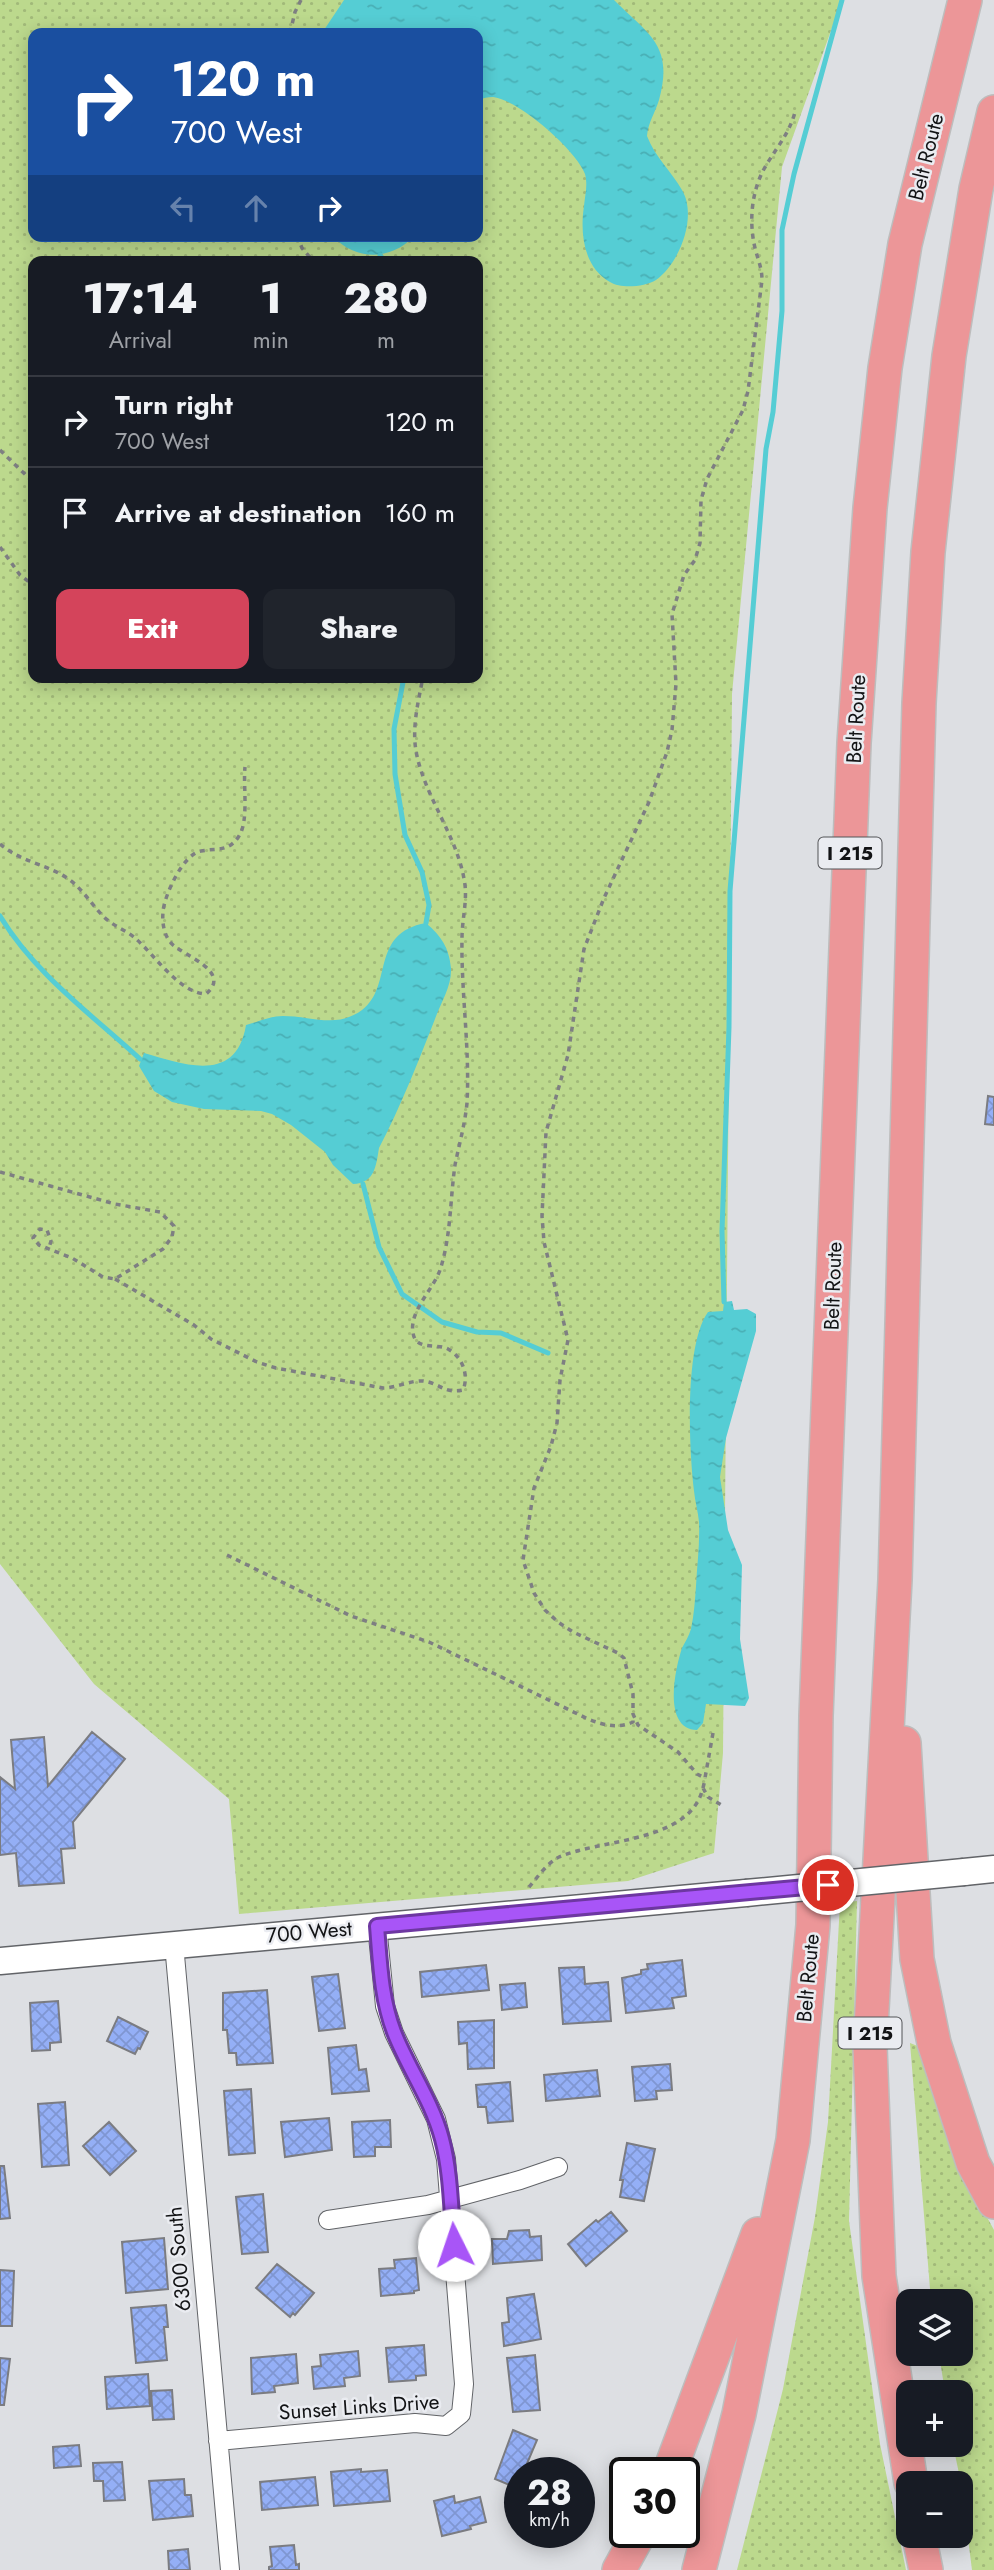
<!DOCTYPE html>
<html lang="en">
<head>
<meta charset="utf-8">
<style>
  body { margin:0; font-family:Jost,sans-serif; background:#20242c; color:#f1f3f6; height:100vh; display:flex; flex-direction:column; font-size:26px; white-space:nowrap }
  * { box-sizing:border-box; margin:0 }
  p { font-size:23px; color:#9ea1a6 }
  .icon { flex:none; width:38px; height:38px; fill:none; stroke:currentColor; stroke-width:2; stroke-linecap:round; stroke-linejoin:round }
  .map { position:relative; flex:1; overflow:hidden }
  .details { position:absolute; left:28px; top:256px; width:455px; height:427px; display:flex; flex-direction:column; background:#171b24; border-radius:14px; box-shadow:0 4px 18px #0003 }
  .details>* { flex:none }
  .banner { position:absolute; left:28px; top:28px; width:455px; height:214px; border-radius:14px; box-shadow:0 4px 18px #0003; background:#1a4fa0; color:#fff; overflow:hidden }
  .fabs { position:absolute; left:896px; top:2289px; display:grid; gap:14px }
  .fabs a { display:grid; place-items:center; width:77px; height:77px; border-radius:14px; background:#171b24; box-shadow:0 4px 18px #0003; font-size:35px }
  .speed { position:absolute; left:504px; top:2457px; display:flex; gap:14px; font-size:35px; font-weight:700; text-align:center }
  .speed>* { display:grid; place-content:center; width:91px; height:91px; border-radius:50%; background:#171b24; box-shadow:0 4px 18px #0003; line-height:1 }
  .speed small { font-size:18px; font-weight:400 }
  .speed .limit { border:4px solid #111; border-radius:10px; background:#fff; color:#111 }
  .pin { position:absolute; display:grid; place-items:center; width:60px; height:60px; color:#fff; margin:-30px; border:4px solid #fff; border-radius:50%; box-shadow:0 2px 7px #0007 }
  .me { position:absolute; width:77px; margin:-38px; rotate:356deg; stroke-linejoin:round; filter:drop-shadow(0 0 5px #0008) }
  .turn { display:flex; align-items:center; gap:24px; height:147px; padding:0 28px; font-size:32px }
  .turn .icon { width:91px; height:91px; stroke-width:2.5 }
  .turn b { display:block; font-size:49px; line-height:60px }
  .lanes { display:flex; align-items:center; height:66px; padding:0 28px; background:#0003; justify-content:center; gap:35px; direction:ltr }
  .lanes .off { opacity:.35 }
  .eta { display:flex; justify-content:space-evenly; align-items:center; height:119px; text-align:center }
  .eta b { font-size:42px; font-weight:800; line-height:49px }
  .cta { display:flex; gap:14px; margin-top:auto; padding:14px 28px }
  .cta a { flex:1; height:80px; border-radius:14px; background:#d4445b; color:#fff; font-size:28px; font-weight:800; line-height:80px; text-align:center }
  .cta a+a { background:#20242c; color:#f1f3f6 }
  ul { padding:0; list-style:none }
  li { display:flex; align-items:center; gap:21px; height:91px; padding:0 28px; border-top:2px solid #363941 }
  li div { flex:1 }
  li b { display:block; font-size:26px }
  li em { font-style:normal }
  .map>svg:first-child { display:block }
  .grass { fill:url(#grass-dots); fill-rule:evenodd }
  .water { fill:url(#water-ripples) }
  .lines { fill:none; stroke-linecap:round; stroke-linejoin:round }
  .stream { stroke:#55cdd4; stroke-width:5 }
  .building { fill:url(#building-cross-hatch); stroke:#7b7c81; stroke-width:2 }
  .street-casing { stroke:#626468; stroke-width:20 }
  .secondary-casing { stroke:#626468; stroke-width:29 }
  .highway-casing { stroke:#bdbdbd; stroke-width:36 }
  .path { stroke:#7e7f82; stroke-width:3.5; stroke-dasharray:5 5; stroke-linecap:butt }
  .street { stroke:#fff; stroke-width:18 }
  .secondary { stroke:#fff; stroke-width:26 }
  .highway { stroke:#ec9698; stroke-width:33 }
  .secondary-bridge-casing { stroke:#626468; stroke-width:29; stroke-linecap:butt }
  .secondary-bridge { stroke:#fff; stroke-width:26 }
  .route-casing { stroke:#6d37a1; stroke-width:18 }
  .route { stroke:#a855f7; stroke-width:12 }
  .labels { text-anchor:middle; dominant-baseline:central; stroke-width:5; stroke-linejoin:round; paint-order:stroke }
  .shield { fill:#eaecf1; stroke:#535457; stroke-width:2 }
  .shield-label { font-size:19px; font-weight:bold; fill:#121315 }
  .street-label { font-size:21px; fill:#121315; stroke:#eaecf1 }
</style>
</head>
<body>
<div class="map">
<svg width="994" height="2570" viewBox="0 0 994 2570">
  <defs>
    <pattern id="grass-dots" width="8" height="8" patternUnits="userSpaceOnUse" patternTransform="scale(1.75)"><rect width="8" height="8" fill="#bcd98d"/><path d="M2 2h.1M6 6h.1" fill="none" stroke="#a1b979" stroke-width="1.8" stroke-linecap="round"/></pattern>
    <pattern id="water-ripples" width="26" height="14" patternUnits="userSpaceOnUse" patternTransform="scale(1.75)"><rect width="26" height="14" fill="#55cdd4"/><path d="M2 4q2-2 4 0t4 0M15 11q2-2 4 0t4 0" fill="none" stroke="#49afb5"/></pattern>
    <pattern id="building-cross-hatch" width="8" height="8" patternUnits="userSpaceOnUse" patternTransform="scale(1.75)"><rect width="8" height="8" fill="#94aff6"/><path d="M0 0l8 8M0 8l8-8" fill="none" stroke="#7f96d2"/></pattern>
  </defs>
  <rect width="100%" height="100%" fill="#dddfe3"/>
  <path class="grass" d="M0,0h842l-60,167 -50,527 -9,1059 -9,100 -86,28 -389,33 -10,-115 -135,-115 -94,-120zM33,33h445v203h-445zM33,261h445v416h-445z
    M857,1901l-8,320 31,223 26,126h-169l46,-181 32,-172 13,-95 12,-219z
    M910,2043l10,4 46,132 28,51v340h-22l-11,-87 -8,-38h8v-53h-16l-6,-38h22v-53h-30z"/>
  <path class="water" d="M344,0h270c35,35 60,45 45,100 -4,13 -11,23 -12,36 8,21 24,35 35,54 16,27 -3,74 -26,90 -12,7 -35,9 -46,2 -27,-15 -30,-50 -26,-76 1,-11 4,-21 1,-32 -9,-24 -66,-74 -92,-77 -5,0 -10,1 -15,3v-67h-156z
    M333,236h81c-23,25 -59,25 -81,0z
    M426,923c15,13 23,24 25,45 1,18 -10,34 -16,51 -17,43 -34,87 -56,129 -3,18 -4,35 -26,36l-20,-19 -8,-13 -34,-27 -19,-11 -11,-3 -57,-2 -32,-7 -18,-11 -15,-25 5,-13c39,11 92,32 102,-28 12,-3 24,-9 37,-9 29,0 53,13 79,-6 32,-24 7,-77 64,-87z
    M732,1301l2,9 13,-1 9,5v17l-30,107 -6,39 8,53 14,35 -2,74 9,59 -4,8 -39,-2 -3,19 -6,7c-35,-1 -22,-61 -15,-82 3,-6 7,-12 9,-19 3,-14 4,-29 5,-43 1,-21 4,-42 3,-64 -1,-10 -4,-21 -5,-31 -5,-41 -10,-146 14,-179l15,-1 1,-9z"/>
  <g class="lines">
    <path class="stream" d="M380,255l4,6
      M404,677l-10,52 1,45 10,61 17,37 7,33 -3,18
      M0,916c35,58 91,98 140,143
      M363,1184l16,63 23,47 40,28 35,10 24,1 47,20
      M724,1302l-2,-71 7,-204 1,-136 36,-442 7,-37 9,-101v-81l12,-56 48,-174"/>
  </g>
  <path class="building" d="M988,1096l6,1v28l-9,-1z
    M92,1732l33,27 -52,63 2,26 -14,1 3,34 -45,3 -3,-33 -16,2v-78l15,12 -4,-49 33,-3 4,49z
    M682,1960l4,36 -14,2 2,10 -48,5 -4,-35 19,-4v-4l7,-1 -1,-5z
    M486,1965l3,25 -67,7 -2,-25z
    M584,1967l1,17 23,-2 3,39 -48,3 -4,-56z
    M338,1974l7,54 -26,3 -7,-54z
    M525,1983l2,24 -25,3 -2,-25z
    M267,1990l6,73 -36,2 -1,-12h-7l-2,-23h-4v-37z
    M58,2001l3,41 -11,1v7l-18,1 -2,-48z
    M118,2017l30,15 -8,17 -2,-1 -3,6 -28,-13z
    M494,2020v48l-26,1 -1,-26 -8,1 -1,-22z
    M356,2045l3,25 7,-1 3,22 -37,3 -4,-46z
    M670,2064l2,26 -16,1 1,8 -22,2 -3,-34z
    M597,2070l3,26 -54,5 -2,-26z
    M510,2082l3,39 -25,2 -2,-16h-8l-2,-22z
    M251,2089l4,64 -26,2 -5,-64z
    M65,2102l4,63 -27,2 -4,-63z
    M329,2118l3,32 -47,7 -4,-35z
    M390,2120l1,27h-16v9l-21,1 -2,-35z
    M109,2122l27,29 -26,24 -27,-29z
    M627,2143l28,6 -11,52 -24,-4 3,-17h-3z
    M0,2166h4l6,52 -10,1z
    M263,2194l5,58 -26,2 -6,-57z
    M611,2212l16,19 -41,35 -18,-22 28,-24 2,2z
    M529,2230l1,7 11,-1 1,24 -49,4 -1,-25h15l2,-8z
    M164,2238l4,51 -42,4 -4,-51z
    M416,2258l3,32 -5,1v2l-33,3 -2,-27 16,-1 -1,-8z
    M277,2264l37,29 -19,22 -2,-2 -3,4 -34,-29z
    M0,2270l14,1 -2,55h-12z
    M534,2294l7,45 -37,7 -2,-23 7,-1 -2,-24z
    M166,2305l2,22h-4l3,33 -31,3 -5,-55z
    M424,2345l2,30 -10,1v4l-27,2 -3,-34z
    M358,2351l2,25 -16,2 1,8 -31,3 -2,-22 9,-1 -1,-11z
    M296,2354l2,29 -24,3 1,6 -23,2 -1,-36z
    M535,2355l5,55 -27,2 -6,-54z
    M0,2358l10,1 -6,46h-4z
    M148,2374l2,32 -43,3 -2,-32z
    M172,2390l2,29 -21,1 -2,-29z
    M513,2430l24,10 -14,33h-3l-3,15 -22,-9z
    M79,2445l2,21 -27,2 -1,-21z
    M122,2462l3,38 -21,1 -1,-20h-9l-1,-18z
    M361,2469v3l26,-2 3,31 -56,5 -3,-34z
    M315,2477l3,28 -56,5 -2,-28z
    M184,2479l1,16h6l2,21 -40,4 -4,-39z
    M454,2496l1,7 25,-6 6,25 -16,4 1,3 -29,7 -8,-35z
    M294,2545l2,20 3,-1v6h-30v-3l3,-1 -2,-19z
    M188,2549l2,21h-21l-1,-19z"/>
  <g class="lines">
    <defs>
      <path id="street" d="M174,1944l56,626
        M328,2220l100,-15 92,-25 38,-13
        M218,2441l197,-18 31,3 15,-12 3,-30 -18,-225 -10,-40 -42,-86 -9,-27 -8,-80"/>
      <path id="secondary" d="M964,1872l30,-3
        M0,1961l746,-68"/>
      <path id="highway" d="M904,1743l13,216 17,84 39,120 21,39
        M669,2473l89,-239
        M911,2483l-32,-207 -9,-229 25,-467 24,-877 9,-151 21,-196 27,-167 18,-77
        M919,2536l7,34
        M619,2570l21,-38
        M699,2570l40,-156 54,-274 20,-215 3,-209 38,-973 16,-235 15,-140 20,-124 60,-244"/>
    </defs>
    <use href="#street" class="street-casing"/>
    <use href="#secondary" class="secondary-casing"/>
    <use href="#highway" class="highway-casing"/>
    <path class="path" d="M290,33l5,-21 6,-12
      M297,236l5,12 11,13
      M0,450l33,32
      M0,547l20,28 13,10
      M0,844c21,18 46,20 67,34 15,10 24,26 37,39 9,9 22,13 31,21 19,16 44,55 71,56 27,-23 -23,-38 -35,-51 -7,-8 -9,-20 -8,-31 1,-16 20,-58 38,-61 16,-3 28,1 38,-15 10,-15 4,-51 6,-69
      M0,1172l115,32 45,8 14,14 -2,11 -9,12 -48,30 -12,-2 -31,-19 -33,-13 -6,-7 7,-9 7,1 4,11 -2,7
      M115,1279l79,46 17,14 46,23 19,6 107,20c13,0 28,-8 40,-7 17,2 21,13 40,9 6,-14 0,-33 -15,-41 -11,-6 -32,2 -35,-16 -4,-22 20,-43 27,-63 11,-33 10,-70 15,-105 4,-20 10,-41 12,-62 3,-55 -6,-110 -5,-165 0,-18 5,-35 3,-53 -6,-46 -38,-84 -48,-129 -6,-26 1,-53 6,-79
      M227,1555l124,61 78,26 159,77c16,6 29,10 45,3v-6
      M713,1733l-8,45 -8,-4 -19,-22 -40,-27 -5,-11v-20l-9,-36 -6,-5 -45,-21 -15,-10 -13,-12 -11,-17 -11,-33 11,-72 17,-42 6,-23 3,-43 8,-40 -24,-98 -2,-26 4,-84 22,-77 16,-106 20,-51 45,-96 18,-50 5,-22 4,-46 -4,-70 12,-39 11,-15 5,-17 1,-43 6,-21 36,-69 5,-19 14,-111c0,-12 -4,-20 -7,-32 -6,-25 -4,-55 9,-79 11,-20 25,-34 31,-57
      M703,1788l5,9 15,9
      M529,1887c8,-9 18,-24 30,-30 40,-17 119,-15 140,-58 3,-6 5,-14 6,-21"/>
    <use href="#street" class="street"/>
    <use href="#secondary" class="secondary"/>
    <use href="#highway" class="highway"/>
    <defs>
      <path id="secondary-bridge" d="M746,1893l218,-21"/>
    </defs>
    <use href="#secondary-bridge" class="secondary-bridge-casing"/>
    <use href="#secondary-bridge" class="secondary-bridge"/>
  </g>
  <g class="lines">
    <defs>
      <path id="route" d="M454,2245c-3,-35 -3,-72 -12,-106 -10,-38 -34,-71 -48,-107 -13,-34 -14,-70 -17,-106l451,-41"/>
    </defs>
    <use href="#route" class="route-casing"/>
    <use href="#route" class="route"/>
  </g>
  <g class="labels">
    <g class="shield">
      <rect x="818.5" y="837.5" width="63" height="31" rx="5"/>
      <rect x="838.5" y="2017.5" width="63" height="31" rx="5"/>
    </g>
    <g class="shield-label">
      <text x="850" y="853">I 215</text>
      <text x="870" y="2033">I 215</text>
    </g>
    <g class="street-label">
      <text transform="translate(926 157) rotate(-76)">Belt Route</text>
      <text transform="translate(856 719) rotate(-87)">Belt Route</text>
      <text transform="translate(833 1286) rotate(-88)">Belt Route</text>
      <text transform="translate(309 1932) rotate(-5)">700 West</text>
      <text transform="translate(808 1978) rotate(-85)">Belt Route</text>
      <text transform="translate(179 2259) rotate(-95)">6300 South</text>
      <text transform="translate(359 2407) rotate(-4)">Sunset Links Drive</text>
    </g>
  </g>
</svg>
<div class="fabs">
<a><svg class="icon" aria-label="layers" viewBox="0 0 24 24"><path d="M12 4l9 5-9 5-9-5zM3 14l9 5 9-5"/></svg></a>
<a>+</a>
<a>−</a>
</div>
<div class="speed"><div>28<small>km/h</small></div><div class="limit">30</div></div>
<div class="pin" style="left:828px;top:1885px;background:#d93025"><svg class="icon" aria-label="arrive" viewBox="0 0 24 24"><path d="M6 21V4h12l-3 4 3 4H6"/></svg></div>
<svg class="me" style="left:454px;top:2245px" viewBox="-20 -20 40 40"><circle r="19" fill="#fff"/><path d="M0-13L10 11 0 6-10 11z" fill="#a855f7"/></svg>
<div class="banner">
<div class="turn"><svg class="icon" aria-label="right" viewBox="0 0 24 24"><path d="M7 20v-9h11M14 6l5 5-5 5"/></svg><div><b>120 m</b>700 West</div></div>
<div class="lanes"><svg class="icon off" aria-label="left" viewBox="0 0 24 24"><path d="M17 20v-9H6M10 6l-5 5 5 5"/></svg><svg class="icon off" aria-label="ahead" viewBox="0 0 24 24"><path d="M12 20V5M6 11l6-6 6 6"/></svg><svg class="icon" aria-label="right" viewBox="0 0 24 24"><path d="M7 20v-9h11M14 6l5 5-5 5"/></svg></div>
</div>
<section class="details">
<div class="eta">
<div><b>17:14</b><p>Arrival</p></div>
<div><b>1</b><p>min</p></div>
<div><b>280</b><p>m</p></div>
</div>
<ul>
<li><svg class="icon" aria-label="right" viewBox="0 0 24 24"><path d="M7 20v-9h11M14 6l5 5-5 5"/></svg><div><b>Turn right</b><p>700 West</p></div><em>120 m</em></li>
<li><svg class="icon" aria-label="arrive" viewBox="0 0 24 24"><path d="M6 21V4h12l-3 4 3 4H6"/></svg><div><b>Arrive at destination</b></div><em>160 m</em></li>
</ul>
<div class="cta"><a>Exit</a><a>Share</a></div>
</section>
</div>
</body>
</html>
